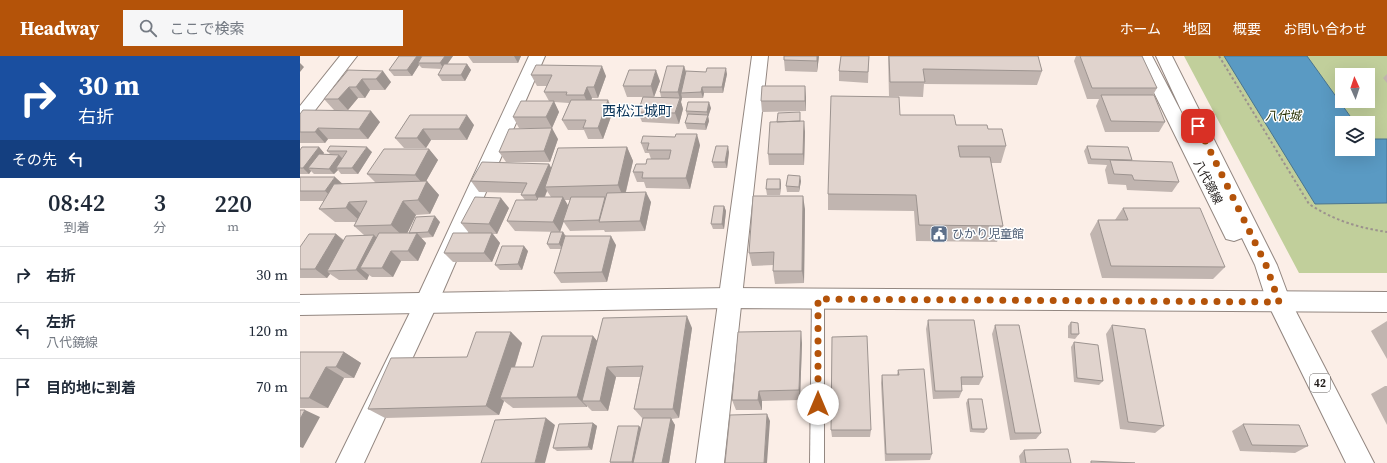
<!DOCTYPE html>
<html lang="ja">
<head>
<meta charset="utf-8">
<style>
  body { margin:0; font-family:"Source Serif 4","Noto Sans JP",serif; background:#f6f6f7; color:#1f2937; height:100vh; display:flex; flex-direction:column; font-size:15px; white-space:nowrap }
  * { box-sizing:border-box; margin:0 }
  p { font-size:13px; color:#747a83 }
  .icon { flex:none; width:22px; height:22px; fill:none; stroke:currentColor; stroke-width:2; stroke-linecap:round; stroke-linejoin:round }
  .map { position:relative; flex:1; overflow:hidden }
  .drawer { display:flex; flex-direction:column; background:#fff; width:300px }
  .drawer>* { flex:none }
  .hud { background:#1a4fa0; color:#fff; overflow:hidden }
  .needle { width:26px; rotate:357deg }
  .fabs { position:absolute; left:1035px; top:12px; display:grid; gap:8px }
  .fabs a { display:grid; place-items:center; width:40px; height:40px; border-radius:0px; background:#fff; box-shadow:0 4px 16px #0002; font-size:20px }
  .pin { position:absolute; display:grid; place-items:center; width:34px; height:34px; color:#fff; margin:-17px; border-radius:8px; box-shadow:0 2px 6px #0006 }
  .me { position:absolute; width:44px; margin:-22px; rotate:0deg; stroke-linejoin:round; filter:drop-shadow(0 0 3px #0008) }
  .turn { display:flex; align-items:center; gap:14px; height:84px; padding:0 12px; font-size:18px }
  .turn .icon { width:52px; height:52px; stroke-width:2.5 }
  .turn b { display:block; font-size:28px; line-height:34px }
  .then { display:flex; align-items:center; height:38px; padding:0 12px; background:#0003; gap:8px; font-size:15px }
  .eta { display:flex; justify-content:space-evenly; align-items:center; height:68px; text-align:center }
  .eta b { font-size:24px; font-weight:600; line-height:28px }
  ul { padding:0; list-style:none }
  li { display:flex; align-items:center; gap:12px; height:56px; padding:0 12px; border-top:1px solid #e0e1e3 }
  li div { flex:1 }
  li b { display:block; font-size:15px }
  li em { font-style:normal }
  header { display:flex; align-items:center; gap:24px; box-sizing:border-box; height:56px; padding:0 20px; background:#b45309; color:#fff }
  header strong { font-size:19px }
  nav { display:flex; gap:22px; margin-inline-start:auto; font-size:14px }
  .search { width:280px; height:36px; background:#f6f6f7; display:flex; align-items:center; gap:10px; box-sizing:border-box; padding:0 14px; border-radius:0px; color:#747a83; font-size:15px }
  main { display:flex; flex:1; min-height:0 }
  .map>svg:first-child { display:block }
  .green { fill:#c1cf9b; fill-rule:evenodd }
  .water { fill:#5a9ac3; stroke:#497490 }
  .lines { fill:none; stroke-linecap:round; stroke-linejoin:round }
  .service-casing { stroke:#938781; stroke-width:2 }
  .minor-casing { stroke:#938781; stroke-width:2 }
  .tertiary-casing { stroke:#938781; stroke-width:2 }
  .primary-casing { stroke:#938781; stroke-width:2 }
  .path { stroke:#9c928e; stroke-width:2; stroke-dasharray:2.5 2.5; stroke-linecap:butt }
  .service { fill:#fff; fill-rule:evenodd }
  .minor { fill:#fff; fill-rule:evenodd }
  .tertiary { fill:#fff; fill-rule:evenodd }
  .primary { fill:#fff; fill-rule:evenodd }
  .wall { fill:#c1b5b0; fill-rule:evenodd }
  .shaded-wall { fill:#9d9490 }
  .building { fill:#e0d3cd; stroke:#9d9490 }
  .route { stroke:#b45309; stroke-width:7; stroke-dasharray:0 12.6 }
  .labels { text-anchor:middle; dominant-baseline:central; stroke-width:3; stroke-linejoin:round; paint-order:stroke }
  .shield { fill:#fff; stroke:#64605f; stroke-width:1 }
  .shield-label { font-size:11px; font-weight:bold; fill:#211c1a }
  .park-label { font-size:12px; font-style:italic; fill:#252f00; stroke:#fff }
  .street-label { font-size:12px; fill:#211c1a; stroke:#fff }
  .service-label { font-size:12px; fill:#4e5e75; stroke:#fff; text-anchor:start }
  .quarter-label { font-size:14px; fill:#073156; stroke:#fff }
</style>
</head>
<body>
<header>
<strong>Headway</strong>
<div class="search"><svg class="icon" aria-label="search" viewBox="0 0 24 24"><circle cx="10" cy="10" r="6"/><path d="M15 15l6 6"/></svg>ここで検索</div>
<nav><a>ホーム</a><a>地図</a><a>概要</a><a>お問い合わせ</a></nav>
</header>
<main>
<section class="drawer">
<div class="hud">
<div class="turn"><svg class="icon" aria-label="right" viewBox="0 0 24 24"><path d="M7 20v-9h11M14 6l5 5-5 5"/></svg><div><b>30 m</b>右折</div></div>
<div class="then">その先<svg class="icon" aria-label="left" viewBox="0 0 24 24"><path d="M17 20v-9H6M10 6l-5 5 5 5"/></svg></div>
</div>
<div class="eta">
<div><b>08:42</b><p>到着</p></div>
<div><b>3</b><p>分</p></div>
<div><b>220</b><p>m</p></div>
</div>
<ul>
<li><svg class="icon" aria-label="right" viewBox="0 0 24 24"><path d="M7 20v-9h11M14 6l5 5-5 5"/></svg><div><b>右折</b></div><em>30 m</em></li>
<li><svg class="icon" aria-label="left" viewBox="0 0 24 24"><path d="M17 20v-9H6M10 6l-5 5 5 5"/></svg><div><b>左折</b><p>八代鏡線</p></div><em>120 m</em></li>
<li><svg class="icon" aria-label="arrive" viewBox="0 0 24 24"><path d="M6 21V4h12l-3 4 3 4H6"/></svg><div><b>目的地に到着</b></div><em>70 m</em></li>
</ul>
</section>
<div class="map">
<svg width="1087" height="407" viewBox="0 0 1087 407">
  <rect width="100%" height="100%" fill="#fbeee7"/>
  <path class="green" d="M884,0h203v217h-88zM1042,19h26v26h-26zM1042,67h26v26h-26z"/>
  <path class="water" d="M924,0h83l48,67h-13v26h26v-10h19v64l-72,1z"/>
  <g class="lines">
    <defs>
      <path id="service" d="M518,238l4,1 2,4v164h-14l2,-164 2,-4z"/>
      <path id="minor" d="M40,0h17l-51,66 -6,2v-18z
        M229,0h16l-107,247 -74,160h-28l80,-163z
        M452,0h16l-44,407h-28z"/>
      <path id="tertiary" d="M430,232l657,4v20l-657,-4 -430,7v-20z"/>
      <path id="primary" d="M836,0h16l37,71 -33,-71h16l105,209 13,35 84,163h-28l-79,-161 -12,-37 -13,-27 -8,3 -8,-2z"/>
    </defs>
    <use href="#service" class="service-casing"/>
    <use href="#minor" class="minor-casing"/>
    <use href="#tertiary" class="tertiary-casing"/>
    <use href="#primary" class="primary-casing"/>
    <path class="path" d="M919,0l90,148c24,16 50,24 78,28"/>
    <use href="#service" class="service"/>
    <use href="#minor" class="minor"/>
    <use href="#tertiary" class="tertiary"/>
    <use href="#primary" class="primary"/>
  </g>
  <path class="wall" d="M99,0h22l1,1v-1h31l-6,8h20l4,6 -6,11h-23l-4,-6 4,-6 -20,-1 -3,-3 -7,11h-18l-5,-6z
    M168,0h53l-3,7h-45z
    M484,0h35l-2,16 -32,-1 -1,-11z
    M569,0l-1,27 -29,-2v-10z
    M588,0h150l4,15 -5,14 -113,-1 -1,13 -34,-1z
    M776,0h66l15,32 -4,7 12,27 -6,10h-54l-9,-26 3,-7h-12l-13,-38z
    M236,9l70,11 -8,22h-6l-1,2 22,11 -10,28h-15l-4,-9h-16l-6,-10 7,-17 -15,-1 5,10 -7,16h-33l-6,-11 36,-16 -5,-9 3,-6h-10l-6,-11z
    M384,10l2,5 41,3 -4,19h-19l-1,5h-21l-1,4 2,7 -4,15 -37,-2 -4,-10 5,-15h-16l-4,-11 37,-5 -6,16h7l-1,-5z
    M48,14l43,12 -6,8h-15l-5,8h-7l-10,12h-14l-10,-11z
    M1087,18v9l-4,-5z
    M506,41v14l-44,1 -1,-11z
    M411,52l-3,9 1,4 -3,9 -19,-1 -2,-6 2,-6 -1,-6z
    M0,58l80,8 -12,17h-40l-3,4h-25z
    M110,59l64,10 -7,15h-36l-5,8h-22l-9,-10z
    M600,59l56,10 32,4 18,17 -5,17h-10l12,63 -6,16 -81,-1 -2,-30 -86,-1v-16z
    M500,65l5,11 -1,33h-35l-1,-11z
    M258,83l-8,23h-44l-7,-10z
    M341,87l59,2 -10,44 -44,-1 -2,-6h-7l-4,-10 13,-8 5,-5 -2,-6h-4z
    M30,90l42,6 -14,22h-17l-3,-4 -4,4h-20l-3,-3 -2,3h-9v-24l19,-3 5,6 -1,1 8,1 -4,-4z
    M787,90l45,14 -1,1 48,21 -7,10 -45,-2 -1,-5 -18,-1 -3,-14 2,-5 -19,-1 -4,-13z
    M327,91l6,14 -7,31 25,10 -6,29 -40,1 -1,-2 -34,1 -7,-10 -3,11 -45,-1 -8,-10 18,-21 -4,-5 1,-2 -43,-1 -8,-11 78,-17 2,4zM247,135l4,6h-6zM265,144h5l-2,6z
    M129,93l9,11 -12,21 13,14 -9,19 -14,1 -9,18h2l31,-11 -7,15 -12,1 5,5 -8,18h-17l-8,16h-21l-3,-2 -2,5h-28l-9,-6 -3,4h-27v-31l36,-13 8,6 20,-5 -10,-9 2,-4h-21l-16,-13 5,-8h-24v-24l43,7 33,-1 -9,-9z
    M429,96l-2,16h-13l-2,-6z
    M480,123l1,5 -1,11h-13l-1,-6z
    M501,125l-2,11h-12l-1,-6z
    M424,150l2,5 -2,18h-11l-2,-5z
    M209,152l-12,26h-4l7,9 -8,19h-39l-9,-9 25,-20 -8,-10z
    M823,152l102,59 -12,12 -111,-1 -12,-44 8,-14h17z
    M505,153l-1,74 -29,1 -2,-13v-6l-21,1 -3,-13z
    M263,176l3,4 50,9 -9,37 -46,1 -7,-10 7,-24h-11l-3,-5z
    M228,195l-6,19h-22l-5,-5z
    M628,264l55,57 -4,8h-17v6l-3,7 -26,1 -7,-70z
    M1087,265v38l-16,-28z
    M771,266l8,12 -4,5 -7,-1v-12z
    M695,269l46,108 -5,6 -26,1 -18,-106z
    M812,269l52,101 -9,7 -35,-4 -14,-95z
    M392,272l-13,90 -8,1 4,6 -6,38h-59v-1l29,-36 2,2 2,-9 -9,-10 6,-32h-24l-8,34h-16l-5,-5v1l-74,1 -9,-7 -5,14 -114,3 -17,-9 99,-52 44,-25 11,11 -7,24h18l60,-31 4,5z
    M774,286l29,39 -4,4 -25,-3 -3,-35z
    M502,287l-2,57 -38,1v9h-26l-4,-10z
    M0,296h44l17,11 -7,15h-10l-16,30h-28z
    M598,314l34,84 -2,6 -45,1 -4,-78 1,-8h15z
    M1085,330h2v39l-16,-31z
    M668,343l19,30 -3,4 -14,-1 -4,-29z
    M293,367l4,3 -5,24 -35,1 -4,-3z
    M943,368l65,22 -13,7 -55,-2 -8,-20z
    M531,374h40l-1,7h-38z
    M724,394l47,13h-51l-1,-7z"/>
  <path class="shaded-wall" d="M117,0h4l2,3 -5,4 1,2 -7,11 -5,-6z
    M145,0h8l-9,13 -4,-6z
    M214,0h7l-3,7z
    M517,0h2l-2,16z
    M0,7l4,4 -4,5z
    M167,8l4,6 -6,11 -4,-6z
    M302,10l4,10 -8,22 -4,-11z
    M384,10l3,11 -6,16 1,5 -1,4 2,7 -4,15 -4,-11 5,-14 -2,-7z
    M426,12l1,6 -4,19 -1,-6z
    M356,14l4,11 -6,16 -3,-11z
    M83,15l8,11 -6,8 -9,-11z
    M62,23l8,11 -5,8 -9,-11z
    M505,30l1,11v14l-1,-10z
    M49,31l9,11 -10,12 -10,-11z
    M287,31l5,11 -3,8 -5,-11z
    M402,31l2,6 -1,5 -2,-6z
    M308,44l5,11 -10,28 -5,-11z
    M254,45l5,11 -7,16 -6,-11z
    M409,46l2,6 -3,9 -1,-5z
    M71,55l9,11 -12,17 -9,-10z
    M167,59l7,10 -7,15 -8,-11z
    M408,59l1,6 -3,9 -1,-6z
    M504,65l1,11 -1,33 -1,-11z
    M18,72l10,11 -3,4 -10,-11z
    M252,72l6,11 -8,23 -6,-11z
    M123,73l8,11 -5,8 -9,-10z
    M397,78l3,11 -10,44 -4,-11z
    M428,90l1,6 -2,16 -2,-6z
    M19,91l5,6 -11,16 -5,-1 3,3 -2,3 -6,-6z
    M67,91l5,5 -14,22 -6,-6z
    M327,91l6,14 -9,38 -6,-14z
    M129,93l9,11 -14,25 -9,-10z
    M39,99l5,5 -8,8 2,2 -4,4 -5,-5z
    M249,108l6,11 -10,12 2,4 -6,14 -6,-10z
    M500,120l1,5 -2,11v-5z
    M35,121l11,10 -10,14 -11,-10z
    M480,123l1,5 -1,11z
    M127,125l12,14 -9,19 -12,-14z
    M346,136l5,10 -6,29 -5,-10z
    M503,140l2,13 -1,74 -2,-12z
    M263,141l6,10 -9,25 -7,-10z
    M305,141l5,10 -11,15v-2z
    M201,142l8,10 -12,26 -8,-10z
    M103,145l13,14 -11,23 -14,-13z
    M49,146l14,14 -3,5 -14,-13z
    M424,150l2,5 -2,18 -2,-5z
    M135,160l5,6 -7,15 -5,-5z
    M263,176l3,6 -3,11 -4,-5z
    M117,177l9,10 -8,18 -10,-10z
    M192,177l8,10 -8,19 -8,-9z
    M36,178l11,10 -20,27 3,3 -3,4 -12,-9z
    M74,179l10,10 -24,23 9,7 -2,5 -11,-10z
    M311,180l5,9 -9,37 -5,-10z
    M224,190l4,5 -6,19 -4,-6z
    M91,195l10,10 -8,16 -11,-9z
    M387,260l5,12 -13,90 -6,-9z
    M501,275l1,12 -2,57 -1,-10z
    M211,276l11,11 -17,55h-5l4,3 -5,14 -13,-9z
    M293,280l9,11 -20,54 5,5v1l-10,-10z
    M44,296l17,11 -7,15 -18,-11z
    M26,311l18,11 -16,30 -19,-10z
    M307,311l9,10 -8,34 -8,-10z
    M459,335l3,10v9l-4,-10z
    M5,354l15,7 -17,31 -3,-1v-28z
    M467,358l3,7 -3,42h-3z
    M246,362l9,7 -10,38h-10z
    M371,362l4,7 -6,38h-7z
    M293,367l4,3 -5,24 -4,-3z
    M339,370l3,4 -7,33h-3v-1z"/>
  <path class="building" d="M99,0h18l-10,14h-18z
    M122,0h23l-5,7h-22z
    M484,0h33v5l-33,-1z
    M541,0h28l-1,16 -29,-1z
    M589,0h149l4,15 -119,-2 2,13h-35z
    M780,0h62l15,32h-65z
    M144,8h23l-6,11h-23z
    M236,9l66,1 -8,21h-7l-3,8h-18l1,-3h-23l8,-17h-21z
    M367,10h17l-6,26h-18z
    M407,12h19l-4,19h-20l-1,5 -20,1 5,-22 20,1z
    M48,14l35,1 -7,8h-14l-6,8h-7l-11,12h-14z
    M329,14h27l-5,16h-28z
    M462,30h43v15h-44z
    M801,39h53l11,27 -54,-1z
    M531,40l68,1 1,18h54l2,10h31l1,4h14l4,17h-48l2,11h30l13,69 -84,-1 -3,-30 -88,-1z
    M343,41l37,1 -5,15 -37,-1z
    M271,44h37l-10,28h-15l3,-8h-24z
    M221,45h33l-8,16h-33z
    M388,46h21l-2,10 -21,-1z
    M3,54l68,1 -12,18 -41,-1 -3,4h-15v-18z
    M500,56v9l-23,1 1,-9z
    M388,58l20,1 -3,9 -20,-1z
    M110,59h57l-8,14h-36l-6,9h-22z
    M504,65l-1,33h-35l2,-32z
    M252,72l-8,23 -45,1 10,-23z
    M376,78h21l-11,44h-44l1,-6h-10l3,-8h10l1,-5h22l2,-9h-24l2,-7h-8l2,-7 32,1z
    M30,90l37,1 -15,21h-16l11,-17h-20z
    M416,90h12l-3,16h-13z
    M787,90l41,1 4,13 -41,-1z
    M2,91h17l-16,21h-3v-18z
    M327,91l-9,38 -73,2 13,-39z
    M84,93h45l-14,26 -48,-1z
    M19,98l20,1 -10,14 -21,-1z
    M810,104l62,2 7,20 -45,-2 -2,-5 -18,-1z
    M182,106l67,2 -14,31h-14l6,-12 -56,-2z
    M488,119l12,1 -1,11 -13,-1z
    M0,121h35l-10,14h-25z
    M467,123h13v10h-14z
    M127,125l-9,19 -15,1 -12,24 -37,1 13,-25 -18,1 -3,6 -27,1 15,-25z
    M346,136l-6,29 -41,1 8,-29z
    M453,140h50l-1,75h-29l1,-19 -25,1z
    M175,141l26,1 -12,26 -28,-1z
    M238,141h25l-10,25 -46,-1 9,-21h21z
    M271,141h34l-6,23 -36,1z
    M414,150h10l-2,18h-11z
    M823,152h77l25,59 -114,-1 -13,-46h30z
    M135,160l-7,16 -19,1 7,-16z
    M251,176h12l-4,12h-12z
    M79,177h38l-9,18h-17l-9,17h-22z
    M153,177h39l-8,20h-40z
    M9,178h27l-21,35h-15v-22z
    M74,179l-18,35 -29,1 19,-35z
    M265,180h46l-9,36 -48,1z
    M202,190h22l-6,18 -23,1z
    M387,260l-14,93h-39l9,-43 -36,1 -7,34h-18l21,-83z
    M628,264h46l9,57h-22l1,14h-27z
    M771,266l7,1 1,11h-8z
    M695,269h24l22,108h-26z
    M812,269l33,4 19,97 -36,-4z
    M501,275l-2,59 -40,1 -1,9h-26l6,-68z
    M176,276h35l-25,74 -118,3 23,-51 76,-1z
    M242,280h51l-16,61 -77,1 11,-31h22z
    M567,280l4,94h-40l1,-93z
    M774,286l24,3 5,36 -26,-3z
    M0,296h44l-8,15h-10l-17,31h-9z
    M624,313l8,85h-46l-4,-79h17l-1,-5z
    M668,343h14l5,30h-15z
    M0,354h5l-5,9z
    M467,358l-3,49h-39l5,-48z
    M246,362l-11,45h-54l14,-43z
    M343,362h28l-9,45h-29z
    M293,367l-5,24 -35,1 6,-24z
    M943,368l56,1 9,21 -56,-1z
    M318,370h21l-7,36h-22z
    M768,393l3,14h-45l-2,-13z
    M791,405l44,2h-44z"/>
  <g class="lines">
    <path class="route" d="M518,348v-105l461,3 -13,-37 -68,-139"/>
  </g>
  <defs>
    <symbol id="civic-square" viewBox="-11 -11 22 22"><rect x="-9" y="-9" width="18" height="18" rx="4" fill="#5c6f8a" stroke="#fff"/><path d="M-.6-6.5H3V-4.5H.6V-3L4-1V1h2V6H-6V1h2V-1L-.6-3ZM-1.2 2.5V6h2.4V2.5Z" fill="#fff"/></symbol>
  </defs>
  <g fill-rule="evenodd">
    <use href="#civic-square" x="629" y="168" width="20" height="20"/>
  </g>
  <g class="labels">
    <rect class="shield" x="1010" y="318" width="20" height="18" rx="3"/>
    <g class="shield-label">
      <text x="1020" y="327">42</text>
    </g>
    <g class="park-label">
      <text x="983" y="60">八代城</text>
    </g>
    <g class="street-label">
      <text transform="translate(908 126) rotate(63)">八代鏡線</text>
    </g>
    <g class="service-label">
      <text x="652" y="178">ひかり児童館</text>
    </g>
    <g class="quarter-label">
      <text x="337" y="55">西松江城町</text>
    </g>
  </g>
</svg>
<div class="fabs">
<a><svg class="needle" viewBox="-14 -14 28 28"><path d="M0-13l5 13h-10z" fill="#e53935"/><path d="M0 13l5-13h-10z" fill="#747a83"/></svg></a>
<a><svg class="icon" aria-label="layers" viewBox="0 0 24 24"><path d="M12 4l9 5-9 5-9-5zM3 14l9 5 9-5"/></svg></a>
</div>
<div class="pin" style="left:898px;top:70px;background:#d93025"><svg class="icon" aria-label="arrive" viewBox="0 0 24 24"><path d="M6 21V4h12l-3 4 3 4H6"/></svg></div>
<svg class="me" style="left:518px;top:348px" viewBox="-20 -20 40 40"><circle r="19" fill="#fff"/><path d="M0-13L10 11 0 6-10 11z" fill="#b45309"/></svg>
</div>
</main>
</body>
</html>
